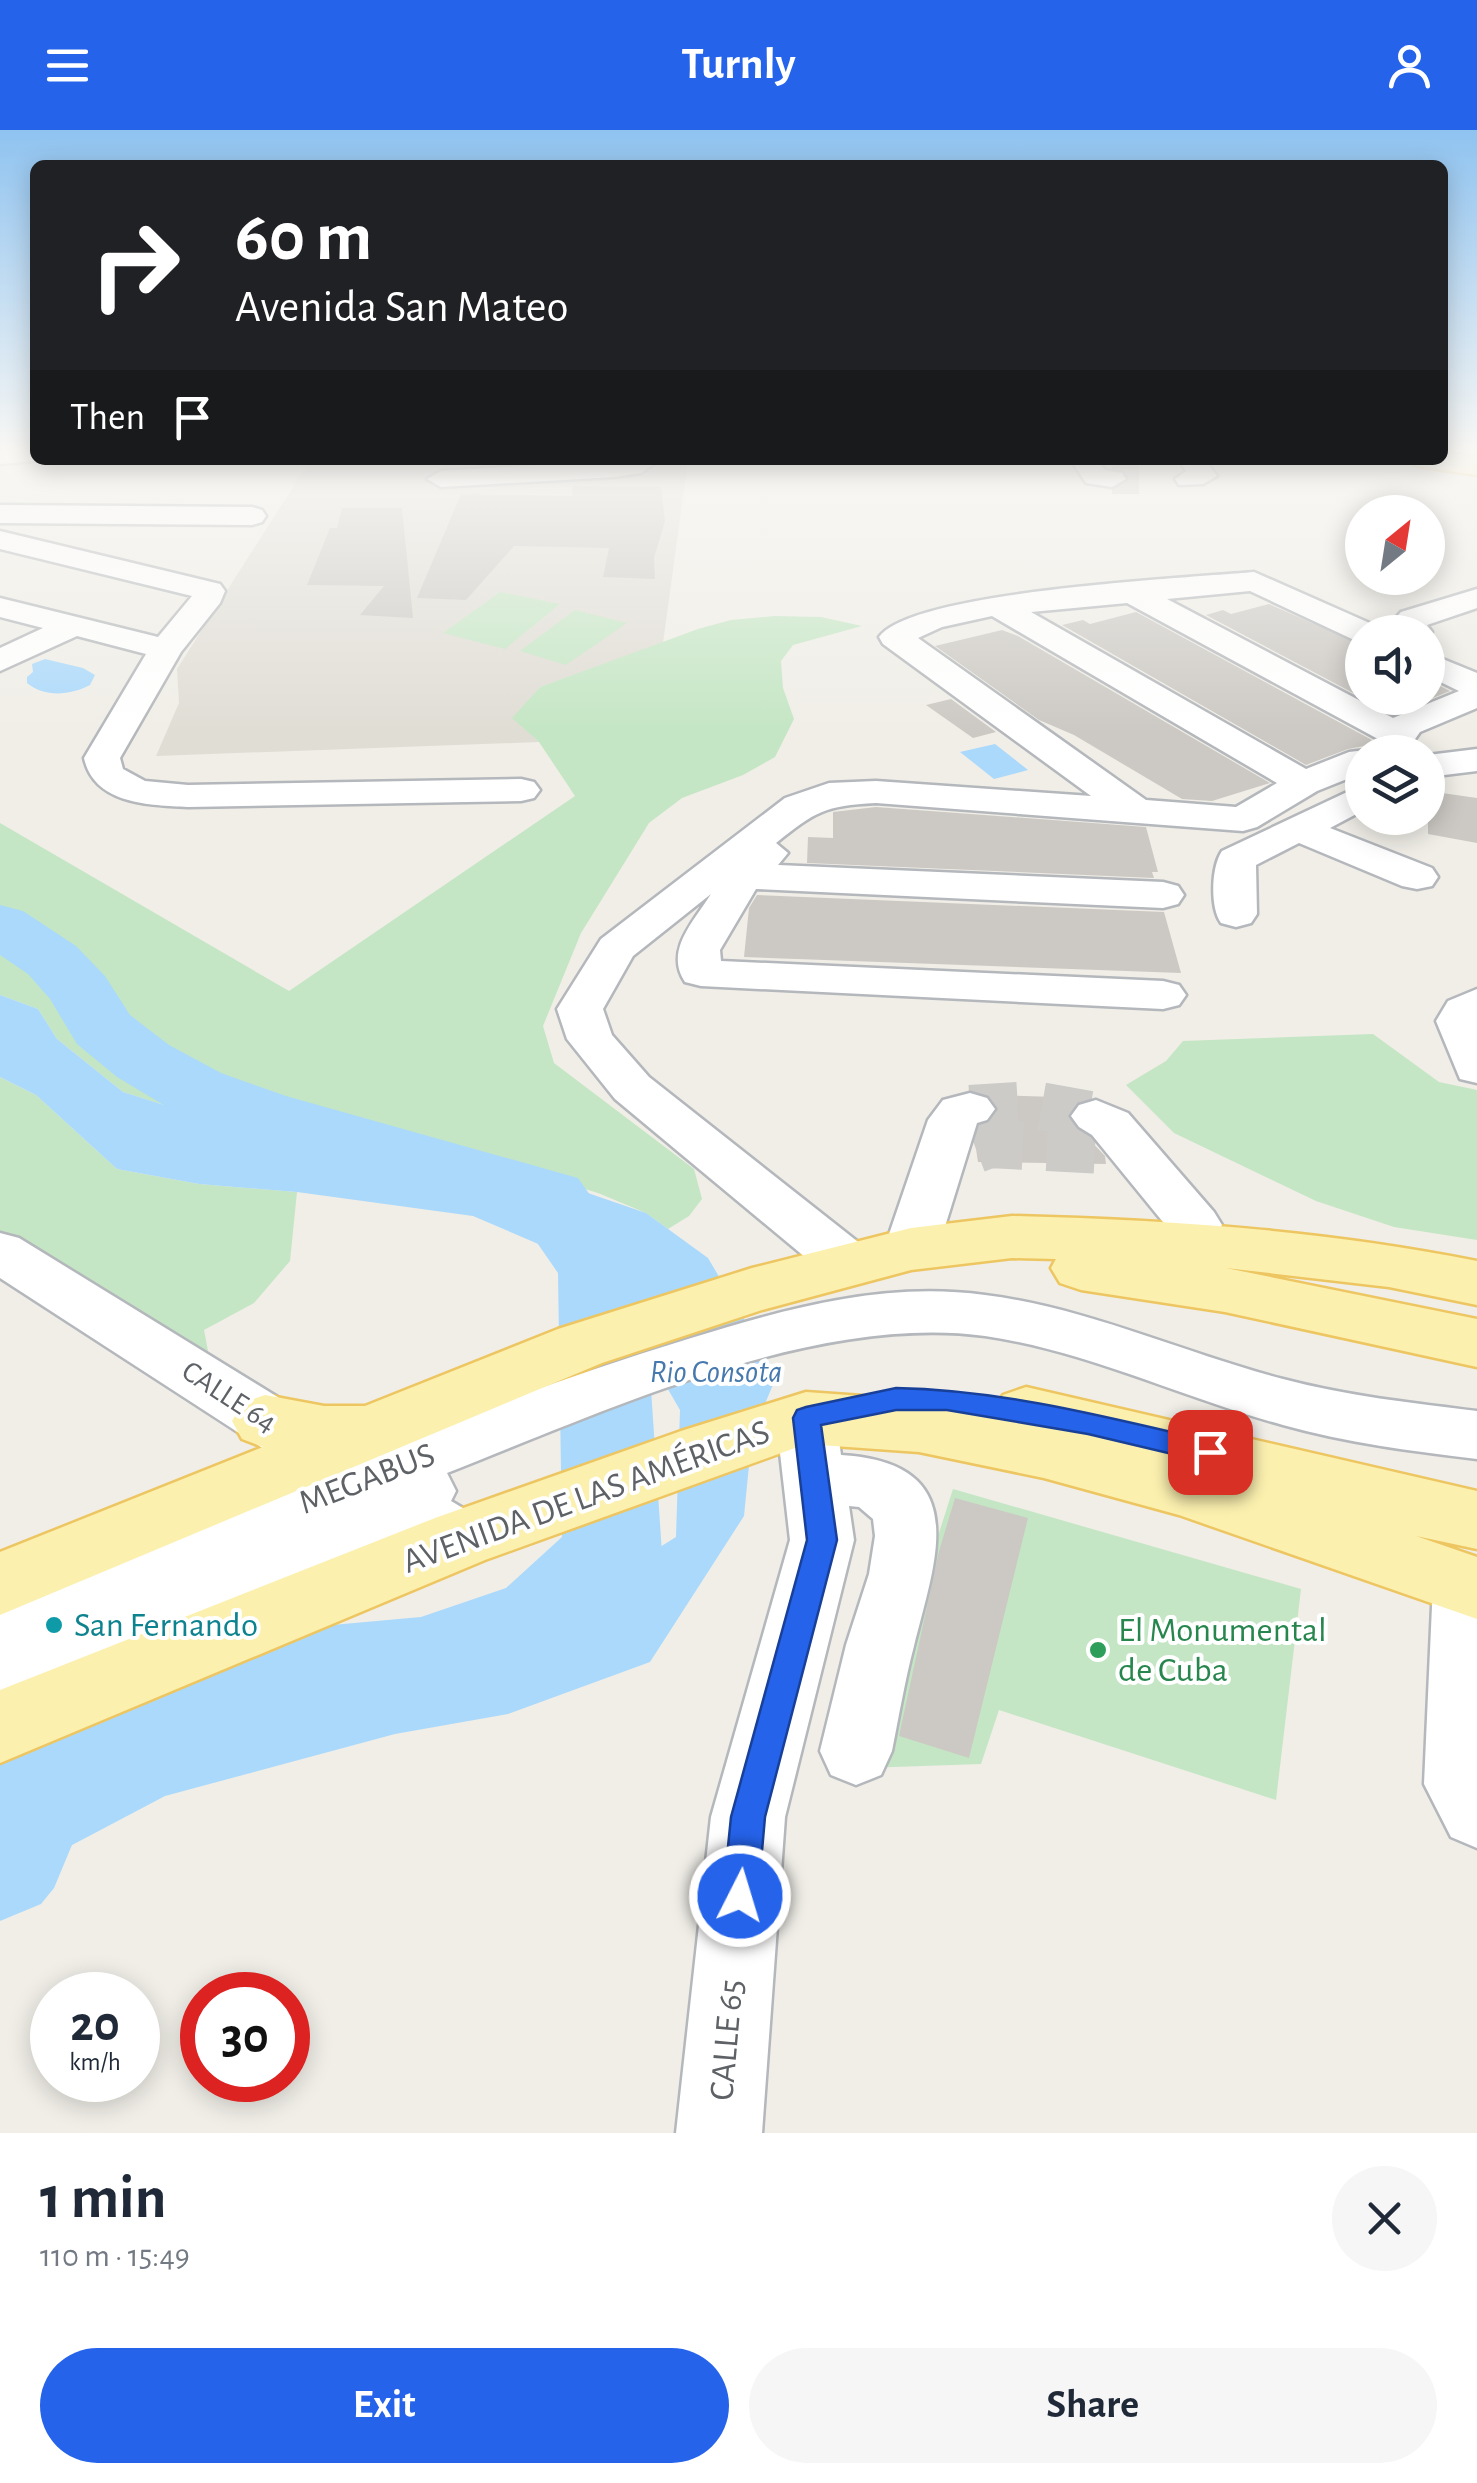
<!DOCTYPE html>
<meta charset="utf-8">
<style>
:root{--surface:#fff;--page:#f6f6f7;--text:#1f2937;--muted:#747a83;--accent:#2563eb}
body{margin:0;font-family:"Alegreya Sans",sans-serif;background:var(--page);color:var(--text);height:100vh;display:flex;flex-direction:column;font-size:38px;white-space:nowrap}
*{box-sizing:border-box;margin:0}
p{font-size:32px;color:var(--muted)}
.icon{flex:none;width:55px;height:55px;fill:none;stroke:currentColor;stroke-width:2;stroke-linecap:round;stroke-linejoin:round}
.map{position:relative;height:2003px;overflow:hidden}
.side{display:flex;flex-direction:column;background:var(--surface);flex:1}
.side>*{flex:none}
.top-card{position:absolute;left:30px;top:30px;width:1418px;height:305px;border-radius:15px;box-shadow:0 5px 25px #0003;background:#202124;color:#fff;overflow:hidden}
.needle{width:65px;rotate:30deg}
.tools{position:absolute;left:1345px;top:365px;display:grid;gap:20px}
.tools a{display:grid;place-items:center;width:100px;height:100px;border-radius:50%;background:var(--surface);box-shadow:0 5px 25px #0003;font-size:50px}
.speed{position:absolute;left:30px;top:1842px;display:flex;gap:20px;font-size:50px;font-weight:700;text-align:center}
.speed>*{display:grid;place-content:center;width:130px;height:130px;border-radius:50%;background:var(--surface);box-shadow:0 5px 25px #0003;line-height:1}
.speed small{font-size:25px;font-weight:400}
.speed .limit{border:15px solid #d22;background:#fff;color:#111}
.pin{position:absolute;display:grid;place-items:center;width:85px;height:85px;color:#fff;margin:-42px;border-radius:20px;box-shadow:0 5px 15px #0006}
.me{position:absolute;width:110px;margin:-55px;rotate:5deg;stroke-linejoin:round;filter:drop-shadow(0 0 8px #0008)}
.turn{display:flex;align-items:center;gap:35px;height:210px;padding:0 40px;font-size:45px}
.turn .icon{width:130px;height:130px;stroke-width:2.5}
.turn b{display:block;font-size:70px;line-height:85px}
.then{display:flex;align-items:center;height:95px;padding:0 40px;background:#0003;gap:20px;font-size:38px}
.round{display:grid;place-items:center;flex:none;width:105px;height:105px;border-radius:52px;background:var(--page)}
.overview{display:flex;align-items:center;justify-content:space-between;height:170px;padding:0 40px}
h1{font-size:60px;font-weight:700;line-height:75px}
.action{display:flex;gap:20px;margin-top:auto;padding:20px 40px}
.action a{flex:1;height:115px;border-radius:60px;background:var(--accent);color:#fff;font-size:40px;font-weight:700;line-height:115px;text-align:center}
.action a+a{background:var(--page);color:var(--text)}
header{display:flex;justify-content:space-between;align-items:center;height:130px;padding:0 40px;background:var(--accent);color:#fff;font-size:45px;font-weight:700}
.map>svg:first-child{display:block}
.education{fill:#e0ddd5}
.green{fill:#c4e6c4}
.water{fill:#aad9fc}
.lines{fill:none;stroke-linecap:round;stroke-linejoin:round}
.river{fill:#aad9fc;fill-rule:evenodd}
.building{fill:#ccc9c4}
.minor-tunnel-far1{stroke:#cccbc7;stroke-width:30;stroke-dasharray:30 15;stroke-linecap:butt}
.minor-tunnel{stroke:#cccbc7;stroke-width:48;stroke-dasharray:48 24;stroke-linecap:butt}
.minor-casing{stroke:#b4b7bb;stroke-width:5}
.major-casing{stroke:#edc662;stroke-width:5}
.minor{fill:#fff;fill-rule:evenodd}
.major{fill:#fcf0af;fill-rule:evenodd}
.route{fill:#2563eb;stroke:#184099;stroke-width:2.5}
.culture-dot{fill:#0f9aa8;stroke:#fff;stroke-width:4}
.leisure-dot{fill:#2e9e5b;stroke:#fff;stroke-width:4}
.labels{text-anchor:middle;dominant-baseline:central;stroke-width:8;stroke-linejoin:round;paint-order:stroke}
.street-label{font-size:30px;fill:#5e6266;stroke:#fff}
.water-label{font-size:32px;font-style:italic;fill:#4679ae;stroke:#fff}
.near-street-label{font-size:35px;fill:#5e6266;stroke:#fff}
.near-culture-label{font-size:35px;fill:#0d838f;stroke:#fff;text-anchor:start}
.near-leisure-label{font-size:35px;fill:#27864d;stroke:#fff;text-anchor:start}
</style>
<header><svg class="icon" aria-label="menu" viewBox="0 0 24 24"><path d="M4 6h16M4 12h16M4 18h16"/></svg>Turnly<svg class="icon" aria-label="person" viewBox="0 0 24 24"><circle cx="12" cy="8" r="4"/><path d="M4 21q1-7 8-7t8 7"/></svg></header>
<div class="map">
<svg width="1477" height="2003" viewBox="0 0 1477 2003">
<rect width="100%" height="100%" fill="#f0eee7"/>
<!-- education -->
<path class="education" d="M298,330h390l-25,183 -123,44 -27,31 26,24 -383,14 23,-53 -2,-34 132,-207z"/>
<!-- green -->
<path class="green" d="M500,462l60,12 -55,45 -62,-16z
M575,480l52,13 -61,42 -46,-14z
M775,486l46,1 41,9 -69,19 -12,16 2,27 11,31 -19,38 -32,18 -61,23 -33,25 -68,110 -38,93 11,37 140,106 8,30 -13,17 -21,13 -22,-16 -48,-20 -97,-30 -99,-8 -143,-20 -136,-43 -66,-53 -19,-30 -38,-14v-172l289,168 286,-195 -36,-54 -27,-24 28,-31 158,-58 33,-9z
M1373,904l66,48 38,8v150l-83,-13 -78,-26 -142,-68 -48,-48 40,-24 17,-20z
M0,947l36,18 81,74 82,15 98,8 -7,69 -36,42 -50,27 11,58 -215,-136z
M953,1359l348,100 -25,211 -277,-90 -18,54 -117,4z"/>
<!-- water -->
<path class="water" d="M45,529l38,9 12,7 -5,10c-19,10 -45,13 -63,-2v-6l6,-5 -1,-8z
M995,614l33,26 -34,9 -34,-27z
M0,865l38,14 19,30 66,53 136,43 143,20 99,8 145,50 62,45 69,117 -25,60 -8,81 -94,146 -142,52 -113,20 -230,62 -165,87v-69l40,-30 50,-27 209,-80 121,-11 120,-44 136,-85 4,-127 -81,-140 -126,-54 -176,-24 -98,-8 -82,-15 -81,-74 -36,-18z"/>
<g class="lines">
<!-- river -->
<path class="river" d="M0,775l23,6 53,35 29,30 25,39 39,30 52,28 65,23 292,82 65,92 19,283 -15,30 -69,71 -157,59 -122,13 -76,21 -94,47 -47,27 -28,67 -13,16 -41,17v-175l202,-93 97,-25 122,-11 85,-29 56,-51 -4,-264 -38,-55 -288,-86 -65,-25 -50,-30 -40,-33 -27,-45 -22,-25 -28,-19z"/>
</g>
<!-- building -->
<path class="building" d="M573,356l88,1 4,34 -11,37 1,21 -52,-2 6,-29 -95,-2 -48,54 -49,-2 44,-104 111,2z
M342,378h60l11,110 -53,-3 24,-29 -77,-1 23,-57h7z
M1269,474l93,41v53h66v-18l22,11 -57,23 -187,-99 17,-5 8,4z
M1136,482l236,128 -8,6 -16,3 -42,16 -244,-140 21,-5 7,4z
M1002,500l16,6 252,147 -58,18 -30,-2 -108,-64 -35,-15 -104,-74z
M951,569l45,33 -23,6 -47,-33z
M1428,661l49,7v45l-49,-9z
M876,677l270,20 12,45h-6l2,6 -347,-15 1,-26 25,1v-26z
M757,765l407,17 17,61 -437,-16 5,-49z
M989,965l100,3 -13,5 -9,13 38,40 1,8 -128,-2 -3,-20 5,-16 10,-4 9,-13z
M955,1368l73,20 -59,240 -70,-22 40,-185z"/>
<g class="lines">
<!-- minor-tunnel-far1 -->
<path class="minor-tunnel-far1" d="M1112,349h27"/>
<!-- minor-tunnel -->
<path class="minor-tunnel" d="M970,979l64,-4 62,11
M976,1019l13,-5 117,6"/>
<!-- minor casing -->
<g class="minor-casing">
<path id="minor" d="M0,322h35v8h10l-45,4z
M623,330h36l-18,13 -27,4 -173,10 -14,-8 14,-8z
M1071,330h26l8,10 17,3 4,6 -14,8 -26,-4z
M1179,330h26l12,16 -14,8 -24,1 -4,-6 11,-8z
M0,375l252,2 10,3 4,6 -4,6 -10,3 -252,-2z
M0,401l220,53 5,7 -5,12 -39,49 -61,106 3,11 22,12 43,4 333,-6 13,3 6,8 -6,8 -13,3 -333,6c-40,-2 -94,-3 -104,-49l62,-104 -69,-18 -77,35v-23l43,-20 -43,-11v-19l158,39 34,-41 -192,-47z
M1254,442l120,53 5,7h-17v10l-10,-3 -102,-48 -83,8 226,119 66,-27 -31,-15v-23l49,20v35l-57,24 -14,20h-44v21l-45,18 -60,36 -14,4 -367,-28c-52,3 -60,8 -100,40l12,10 -10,12 385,17 15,4 6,9 -6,9 -15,4 -407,-19 -36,61 1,11 442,20 16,4 7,10 -7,10 -16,4 -462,-23 -16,-4c-21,-31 9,-61 26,-88l-78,62 -30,53 9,26 37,42 218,172 8,14 -8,14 -19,6 -19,-6 -214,-178 -48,-60 -10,-30 44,-70 184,-141 44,-15 47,-2 215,15 -208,-152 -4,-7c32,-46 310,-59 375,-65zM1127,473l251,136 -12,11 -17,2 -43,17 -275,-157zM992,486l285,167 -41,24 -90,-7 -228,-162 24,-11z
M1477,459v19l-50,17 5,7 -4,7v-7h-33l-6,-7 12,-13z
M1477,619v22l-49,6v-22z
M1362,655v26l-32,17 102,40 6,9 -6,9 -15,3 -15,-3 -103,-43 -43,22 1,49 -6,9 -15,4 -15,-4c-11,-15 -10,-56 1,-72z
M1477,859v94l-17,-4 -24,-58 12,-20z
M970,963l17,5 8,11 -8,11 -10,3 -39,126 -8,14 -19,5 -19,-5 -8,-14 44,-129 15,-20z
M1096,970l32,13 86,99 8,13 -8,13 -19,6 -19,-6 -84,-103 -13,-8 -8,-11 8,-11z
M0,1103l19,5 348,214c107,-40 212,-80 321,-113 98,-30 194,-58 297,-44 103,13 198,58 298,84 64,17 129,24 194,32v48c-66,-8 -130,-16 -194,-34 -100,-27 -195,-74 -298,-89 -170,-23 -380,75 -538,137l9,18 -5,10 32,19 9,19 -9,19c-35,12 -47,-1 -76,-19l-407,164v-114l304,-114 -304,-197z
M806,1264l21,7 9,17 5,37c134,8 94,105 73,191 -9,34 -15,70 -22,105l-11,24 -25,10 -25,-10 -11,-24 26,-106 23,-71 6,-38 -2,-17 -14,-12 -10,-1 5,34 -69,277 -23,316h-86l35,-316 79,-277 -14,-122 9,-17z
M1466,1426l11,3v289l-26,-11 -27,-53 9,-200 10,-20z"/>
</g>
<!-- major casing -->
<g class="major-casing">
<path id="major" d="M1442,323l35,4v18l-61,-9 -5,-6h31z
M1012,1086c157,4 311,14 465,45v44l-88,-18 -163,-19 251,51v48l-252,-55 -144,-22 -21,-7 -9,-15 5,-9 -44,-1 -101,12 -149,40 -160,53 -602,252v-63l263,-105 -21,-8 -10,-18 10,-18 23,-8 59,11h41l193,-77 194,-61 159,-40z
M1026,1257l451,104v58l-61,-13 61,21v62l-298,-104 -135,-37 -125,-26 -113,-8 -321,116 -485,203v-73l435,-172 246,-87 125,-39 113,8 75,14 9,-19z"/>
</g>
<!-- minor -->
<use href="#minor" class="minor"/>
<!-- major -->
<use href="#major" class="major"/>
</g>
<!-- sky -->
<linearGradient id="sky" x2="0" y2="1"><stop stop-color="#8fc3f0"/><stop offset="0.53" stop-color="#f8f7f4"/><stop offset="1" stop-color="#f8f7f4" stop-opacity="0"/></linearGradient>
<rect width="1477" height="603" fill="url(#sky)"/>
<!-- route -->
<path class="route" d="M896,1258c107,2 211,29 314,53l10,3 4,8 -4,8 -10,3 -122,-29 -141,-24h-51l-75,15 16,115 -72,277 -7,79 -5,12 -13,5 -12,-5 -5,-12 8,-79 76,-277 -14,-122 4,-8 9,-3z"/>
<!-- markers -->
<circle class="culture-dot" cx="54" cy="1495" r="10"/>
<circle class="leisure-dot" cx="1098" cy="1520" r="10"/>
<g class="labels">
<!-- street labels -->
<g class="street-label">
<text transform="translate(229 1267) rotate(33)">CALLE 64</text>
</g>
<!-- water labels -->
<g class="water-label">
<text x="716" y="1242">Rio Consota</text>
</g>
<!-- near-street labels -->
<g class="near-street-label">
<text transform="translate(367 1349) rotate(-21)">MEGABUS</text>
<text transform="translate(586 1367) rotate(-20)">AVENIDA DE LAS AMÉRICAS</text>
<text transform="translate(727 1910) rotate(-85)">CALLE 65</text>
</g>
<!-- near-culture labels -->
<g class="near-culture-label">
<text x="74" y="1495">San Fernando</text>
</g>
<!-- near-leisure labels -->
<g class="near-leisure-label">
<text x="1118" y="1500">El Monumental<tspan x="1118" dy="40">de Cuba</tspan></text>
</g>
</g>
</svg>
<div class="tools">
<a><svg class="needle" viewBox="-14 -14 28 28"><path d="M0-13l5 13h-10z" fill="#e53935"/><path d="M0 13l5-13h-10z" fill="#747a83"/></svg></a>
<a><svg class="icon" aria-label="sound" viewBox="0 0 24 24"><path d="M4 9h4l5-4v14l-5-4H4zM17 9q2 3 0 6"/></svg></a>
<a><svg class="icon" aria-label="layers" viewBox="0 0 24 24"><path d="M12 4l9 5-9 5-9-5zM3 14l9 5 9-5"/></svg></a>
</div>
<div class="speed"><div>20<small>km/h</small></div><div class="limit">30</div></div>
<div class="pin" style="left:1210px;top:1322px;background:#d93025"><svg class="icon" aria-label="arrive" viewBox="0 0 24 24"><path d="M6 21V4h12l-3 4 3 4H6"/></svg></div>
<svg class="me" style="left:740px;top:1766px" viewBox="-20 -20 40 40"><circle r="17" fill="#2563eb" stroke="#fff" stroke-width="3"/><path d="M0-11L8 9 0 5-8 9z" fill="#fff"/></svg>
<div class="top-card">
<div class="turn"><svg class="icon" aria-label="right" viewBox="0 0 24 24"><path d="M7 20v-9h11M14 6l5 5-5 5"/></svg><div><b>60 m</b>Avenida San Mateo</div></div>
<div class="then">Then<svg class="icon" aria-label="arrive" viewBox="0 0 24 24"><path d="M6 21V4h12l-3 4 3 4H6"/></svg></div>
</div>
</div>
<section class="side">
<div class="overview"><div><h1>1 min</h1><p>110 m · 15:49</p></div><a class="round"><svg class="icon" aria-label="close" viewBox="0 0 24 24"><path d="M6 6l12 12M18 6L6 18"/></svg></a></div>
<div class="action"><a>Exit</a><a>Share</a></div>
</section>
